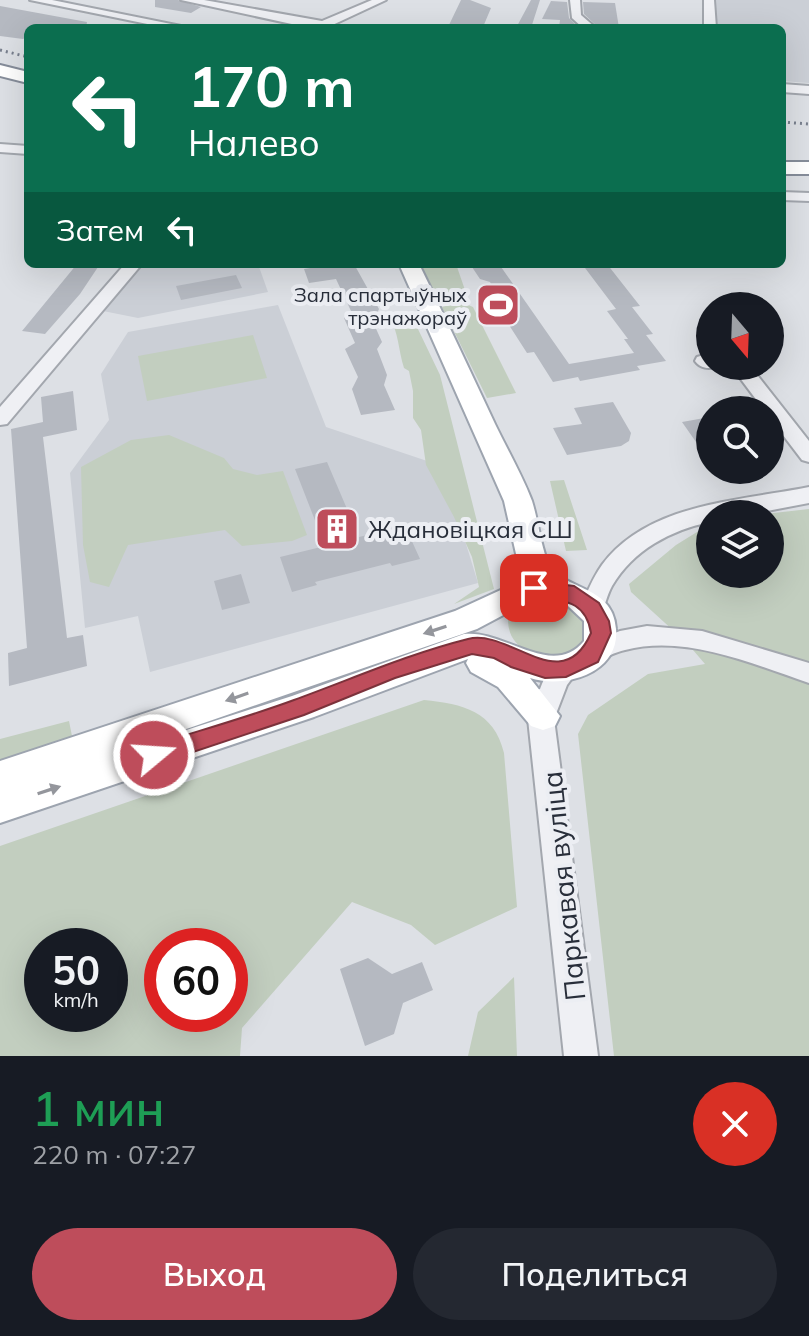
<!DOCTYPE html>
<html lang="ru">
<meta charset="utf-8">
<style>
:root{--surface:#171b24;--page:#242831;--text:#f1f3f6;--muted:#9ea1a6;--accent:#be4d5b}
body{margin:0;font-family:Mulish,sans-serif;background:var(--page);color:var(--text);height:100vh;display:flex;flex-direction:column;font-size:30px;white-space:nowrap}
*{box-sizing:border-box;margin:0}
p{font-size:26px;color:var(--muted)}
.icon{flex:none;width:44px;height:44px;fill:none;stroke:currentColor;stroke-width:2;stroke-linecap:round;stroke-linejoin:round}
.map{position:relative;height:1056px;overflow:hidden}
.side{display:flex;flex-direction:column;background:var(--surface);flex:1}
.side>*{flex:none}
.banner{position:absolute;left:24px;top:24px;width:762px;height:244px;border-radius:12px;box-shadow:0 8px 32px #0002;background:#0b6e4f;color:#fff;overflow:hidden}
.needle{width:52px;rotate:161deg}
.buttons{position:absolute;left:696px;top:292px;display:grid;gap:16px}
.buttons a{display:grid;place-items:center;width:88px;height:88px;border-radius:50%;background:var(--surface);box-shadow:0 8px 32px #0002;font-size:40px}
.speed{position:absolute;left:24px;top:928px;display:flex;gap:16px;font-size:40px;font-weight:700;text-align:center}
.speed>*{display:grid;place-content:center;width:104px;height:104px;border-radius:50%;background:var(--surface);box-shadow:0 8px 32px #0002;line-height:1}
.speed small{font-size:20px;font-weight:400}
.speed .limit{border:12px solid #d22;background:#fff;color:#111}
.pin{position:absolute;display:grid;place-items:center;width:68px;height:68px;color:#fff;margin:-34px;border-radius:16px;box-shadow:0 4px 12px #0006}
.me{position:absolute;width:88px;margin:-44px;rotate:72deg;stroke-linejoin:round;filter:drop-shadow(0 0 6px #0008)}
.turn{display:flex;align-items:center;gap:28px;height:168px;padding:0 32px;font-size:36px}
.turn .icon{width:104px;height:104px;stroke-width:2.5}
.turn b{display:block;font-size:56px;line-height:68px}
.then{display:flex;align-items:center;height:76px;padding:0 32px;background:#0003;gap:16px;font-size:30px}
.round{display:grid;place-items:center;flex:none;width:84px;height:84px;border-radius:42px;background:var(--page)}
.headline{display:flex;align-items:center;justify-content:space-between;height:136px;padding:0 32px}
h1{font-size:48px;font-weight:600;line-height:60px;color:#1e9e55}
.button{display:flex;gap:16px;margin-top:auto;padding:16px 32px}
.button a{flex:1;height:92px;border-radius:48px;background:var(--accent);color:#fff;font-size:32px;font-weight:600;line-height:92px;text-align:center}
.button a+a{background:var(--page);color:var(--text)}
.map>svg:first-child{display:block}
.built{fill:#cbcfd6}
.green{fill:#c2cebf;fill-rule:evenodd}
.building{fill:#b5b9c1}
.lines{fill:none;stroke-linecap:round;stroke-linejoin:round}
.minor-casing{stroke:#a3a7ae;stroke-width:4}
.major-casing{stroke:#9da4af;stroke-width:4}
.highway-casing{stroke:#868d9a;stroke-width:4}
.minor{fill:#eff0f4;fill-rule:evenodd}
.major{fill:#fff;fill-rule:evenodd}
.highway{fill:#fff;fill-rule:evenodd}
.rail{stroke:#787f8d;stroke-width:3;stroke-dasharray:2 4;stroke-linecap:butt}
.oneway{fill:#94969c}
.route{fill:#be4d5b;stroke:#7c323b;stroke-width:2}
.labels{text-anchor:middle;dominant-baseline:central;stroke-width:8;stroke-linejoin:round;paint-order:stroke}
.far-poi-label{font-size:20px;fill:#282e3a;stroke:#eceef3;text-anchor:end}
.poi-label{font-size:24px;fill:#282e3a;stroke:#eceef3;text-anchor:start}
.near-street-label{font-size:28px;fill:#282e3a;stroke:#eceef3}
</style>
<div class="map">
<svg width="809" height="1056" viewBox="0 0 809 1056">
<rect width="100%" height="100%" fill="#dde0e5"/>
<!-- built -->
<path class="built" d="M715,0h94v83l-27,-2v-53h-67z
M144,264h114l10,28 -130,26 -35,-7z
M278,305l48,122 116,39 36,117 -328,89 -12,-56 -53,12 -15,-155 39,-53 -8,-46 27,-42z"/>
<!-- green -->
<path class="green" d="M421,264h35l9,26 -30,4z
M461,302l12,5 43,86 -29,5 -45,-91z
M398,315l6,7 13,5 23,48 54,214 -40,15 25,-17 -7,-30 -18,-40 -28,-52 -5,-35 -8,-12v-27l-4,-20 -5,-3c-6,-19 -5,-35 -15,-52z
M253,335l14,43 -120,23 -9,-45z
M169,435l55,23 9,11 24,6 26,-4 24,64 -15,6 -50,5 -17,-16 -97,15 -19,42 -19,-5 -7,-37 -2,-78 50,-27z
M564,480l23,70 -21,1 -16,-70z
M809,509v547h-195l-36,-322 10,-19 60,-41 57,-10 -18,-21 -56,-51 -2,-8 47,-39 34,-21v50h60v-60h-5z
M538,595l43,13 8,36 -38,18c-22,-10 -43,-15 -43,-43l10,-16z
M424,700c39,4 70,11 80,53l13,154 -82,38 -24,-20 -59,-23 -110,126 -2,28h-240v-210zM42,946h68v68h-68zM162,946h68v68h-68z
M69,721l5,25 -74,22v-29z
M514,977l3,79h-49l10,-44z"/>
<!-- building -->
<path class="building" d="M155,0h23l23,7 -10,6 -36,-6z
M461,0h9l21,8 -8,19 -34,-2z
M531,0h9l-9,28h-15z
M551,1l16,1 2,16 10,10h-20l1,-8 -18,-1z
M583,2l32,1 4,25h-20l-15,-14z
M0,6l87,16 -1,6h-58v8l-5,3 -23,-3z
M77,264h23l-20,30 -35,40 -23,-3z
M336,264h18l25,45 -6,13 9,20 -5,7 10,26 -3,10 11,25 -34,5 -9,-26 6,-12 -13,-28 10,-6 -11,-25 7,-7 -15,-32 -27,4 -5,-14z
M470,264h29l70,100 65,-11 -10,-14h4l-21,-28 9,-2 -34,-45h25l33,42 -8,1 21,27 -7,1 20,26 -29,5 3,4 -60,11 -2,-4 -25,5 -19,-30 -7,1 -20,-31 -10,-17 6,-1 -13,-22 -10,-3z
M236,275l6,13 -61,12 -5,-14z
M73,391l4,39 -34,7 24,201 16,-3 4,31 -78,20 -1,-33 19,-5 -16,-219 32,-7 -2,-25z
M613,402l18,31 -2,8 -8,5 -54,9 -14,-27 29,-4 -8,-16z
M710,417v45l-28,-40z
M327,462l32,75 46,-11 15,33 -28,7 -2,-3 -75,19 2,3 -25,7 -12,-35 45,-11 -30,-77z
M241,574l9,29 -28,7 -8,-29z
M368,958l24,16 30,-12 11,28 -30,13 -9,31 -29,12 -25,-77z"/>
<g class="lines">
<!-- minor casing -->
<g class="minor-casing">
<path id="minor" d="M30,0h22l139,28h-24z
M181,0h23l118,21 50,-21h14l-60,28h-16z
M570,0h10l1,15 15,13h-13l-11,-10z
M704,0h10l2,28h-12z
M782,84l27,2v8l-27,-2z
M0,144l28,2v8l-28,-2z
M782,192l27,1v8l-27,-1z
M125,264h17l-135,160 -7,1v-18z
M704,355l6,2v9h40l59,75v21l-7,-2 -32,-42v-8h-6l-27,-36 -18,-4 -2,-4c-8,4 -17,2 -22,-5l2,-4z
M809,487v16l-58,11h-41v8c-39,8 -77,28 -98,64 -5,9 -7,20 -12,30l-8,2 -8,-2 -4,-7c7,-16 12,-30 22,-44 46,-62 137,-64 207,-78z
M647,626l55,5 107,32v20c-57,-19 -123,-49 -184,-33 -10,2 -20,8 -30,11l-9,-3 -3,-7 3,-7 34,-13z
M566,659l9,3 4,7 -12,16 -13,34 44,337h-34l-38,-356 4,-8 10,-3c5,-14 11,-25 26,-30z"/>
</g>
<!-- major casing -->
<g class="major-casing">
<path id="major" d="M399,264h20c26,53 51,107 76,160 12,25 27,51 37,77 6,19 8,41 15,59 12,32 66,22 69,69 4,45 -53,60 -86,49l30,38 -5,10 -12,4 -12,-4 -33,-39 -27,-15 -5,-9 2,-4 -154,58 -314,106v-62l455,-150 72,-33 -8,-11 -15,-66zM547,599l20,6 17,16v20c-32,39 -80,-12 -120,-7l-172,62 -155,50 340,-117 53,-28z"/>
</g>
<!-- highway casing -->
<g class="highway-casing">
<path id="highway" d="M0,65l28,7v11l-28,-7z
M782,162h27v12h-27z"/>
</g>
<!-- minor -->
<use href="#minor" class="minor"/>
<!-- major -->
<use href="#major" class="major"/>
<!-- highway -->
<use href="#highway" class="highway"/>
<!-- rail -->
<path class="rail" d="M0,50l28,7
M782,122l27,2"/>
</g>
<!-- one-way arrows -->
<defs><path id="oneway-solid" d="M-6-.8H1V-3.2L6.5 0L1 3.2V.8H-6Z" transform="scale(2)"/></defs>
<g class="oneway">
<use href="#oneway-solid" transform="translate(435 630) rotate(162)"/>
<use href="#oneway-solid" transform="translate(237 697) rotate(161)"/>
<use href="#oneway-solid" transform="translate(49 790) rotate(-18)"/>
</g>
<!-- route -->
<path class="route" d="M534,581l40,5 25,17 10,18 2,12 -13,29 -32,15 -21,1 -34,-11 -17,-9 -22,-4 -77,24 -91,37 -150,50 -8,-3 -3,-7 3,-7 8,-3c47,-15 94,-28 140,-45 58,-21 114,-46 174,-61 42,-11 94,60 123,-6 -6,-38 -36,-31 -64,-40l-3,-5 3,-5z"/>
<!-- icons -->
<defs>
<g id="stadium-square" transform="scale(2.3)"><rect x="-9" y="-9" width="18" height="18" rx="4" fill="#be4d5b" stroke="#eceef3"/><path d="M0-5a6.5 5 0 1 0 0 10a6.5 5 0 1 0 0-10ZM-3.5-1.8h7v3.6h-7Z" fill="#fff"/></g>
<g id="building-square" transform="scale(2.3)"><rect x="-9" y="-9" width="18" height="18" rx="4" fill="#be4d5b" stroke="#eceef3"/><path d="M-4-6H4V6H1V3H-1V6H-4ZM-2.5-4.3h1.7v1.8h-1.7ZM.8-4.3h1.7v1.8H.8ZM-2.5-1h1.7V.8h-1.7ZM.8-1h1.7V.8H.8Z" fill="#fff"/></g>
</defs>
<g fill-rule="evenodd">
<use href="#stadium-square" x="498" y="305"/>
<use href="#building-square" x="337" y="529"/>
</g>
<g class="labels">
<!-- far-poi labels -->
<g class="far-poi-label">
<text x="467" y="294">Зала спартыўных<tspan x="467" dy="23">трэнажораў</tspan></text>
</g>
<!-- poi labels -->
<g class="poi-label">
<text x="368" y="529">Ждановіцкая СШ</text>
</g>
<!-- near-street labels -->
<g class="near-street-label">
<text transform="translate(563 886) rotate(-96)">Паркавая вуліца</text>
</g>
</g>
</svg>
<div class="buttons">
<a><svg class="needle" viewBox="-14 -14 28 28"><path d="M0-13l5 13h-10z" fill="#e53935"/><path d="M0 13l5-13h-10z" fill="#9ea1a6"/></svg></a>
<a><svg class="icon" aria-label="search" viewBox="0 0 24 24"><circle cx="10" cy="10" r="6"/><path d="M15 15l6 6"/></svg></a>
<a><svg class="icon" aria-label="layers" viewBox="0 0 24 24"><path d="M12 4l9 5-9 5-9-5zM3 14l9 5 9-5"/></svg></a>
</div>
<div class="speed"><div>50<small>km/h</small></div><div class="limit">60</div></div>
<div class="pin" style="left:534px;top:588px;background:#d93025"><svg class="icon" aria-label="arrive" viewBox="0 0 24 24"><path d="M6 21V4h12l-3 4 3 4H6"/></svg></div>
<svg class="me" style="left:154px;top:755px" viewBox="-20 -20 40 40"><circle r="17" fill="#be4d5b" stroke="#fff" stroke-width="3"/><path d="M0-11L8 9 0 5-8 9z" fill="#fff"/></svg>
<div class="banner">
<div class="turn"><svg class="icon" aria-label="left" viewBox="0 0 24 24"><path d="M17 20v-9H6M10 6l-5 5 5 5"/></svg><div><b>170 m</b>Налево</div></div>
<div class="then">Затем<svg class="icon" aria-label="left" viewBox="0 0 24 24"><path d="M17 20v-9H6M10 6l-5 5 5 5"/></svg></div>
</div>
</div>
<section class="side">
<div class="headline"><div><h1>1 мин</h1><p>220 m · 07:27</p></div><a class="round" style="background:#d93025;color:#fff"><svg class="icon" aria-label="close" viewBox="0 0 24 24"><path d="M6 6l12 12M18 6L6 18"/></svg></a></div>
<div class="button"><a>Выход</a><a>Поделиться</a></div>
</section>
